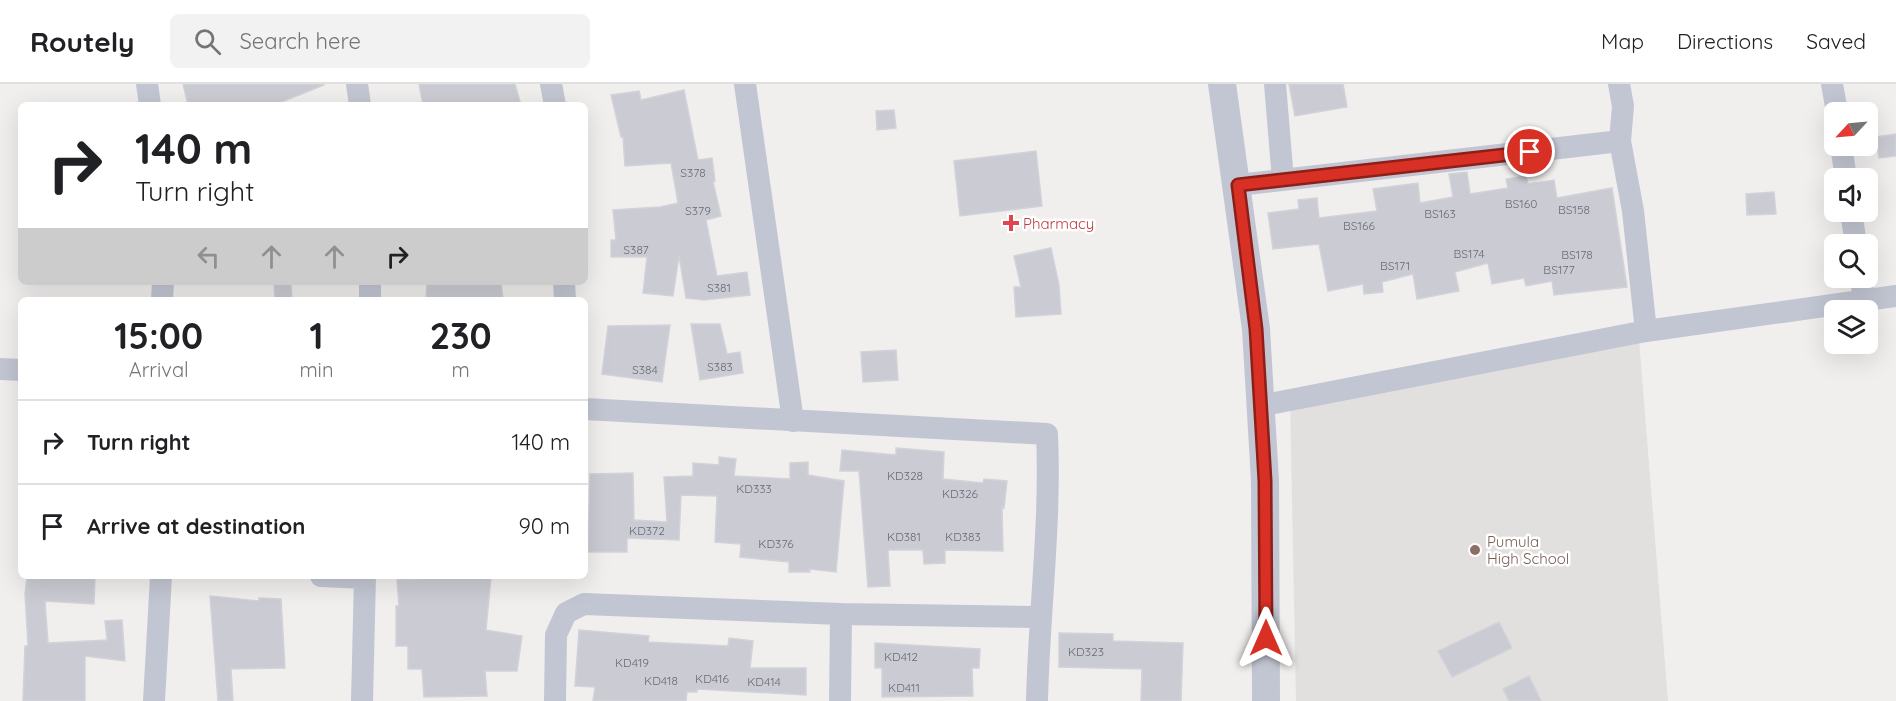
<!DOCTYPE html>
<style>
:root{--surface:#fff;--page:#f2f2f2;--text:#202124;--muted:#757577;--line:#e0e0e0}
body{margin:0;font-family:Quicksand,sans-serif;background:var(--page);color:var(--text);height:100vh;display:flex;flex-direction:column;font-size:22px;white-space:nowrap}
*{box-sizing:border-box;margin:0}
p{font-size:20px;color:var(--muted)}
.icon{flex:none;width:33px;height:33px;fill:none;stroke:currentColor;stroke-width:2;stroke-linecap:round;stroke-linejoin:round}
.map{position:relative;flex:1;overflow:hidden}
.side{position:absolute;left:18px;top:213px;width:570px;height:282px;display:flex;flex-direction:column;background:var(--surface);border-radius:9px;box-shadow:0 6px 24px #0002}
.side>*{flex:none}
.banner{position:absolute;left:18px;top:18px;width:570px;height:183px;border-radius:9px;box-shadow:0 6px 24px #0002;background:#fff;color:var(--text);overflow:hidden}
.needle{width:39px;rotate:244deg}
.fabs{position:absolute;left:1824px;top:18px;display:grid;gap:12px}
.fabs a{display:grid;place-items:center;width:54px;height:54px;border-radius:9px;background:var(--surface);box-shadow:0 6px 24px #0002;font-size:30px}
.pin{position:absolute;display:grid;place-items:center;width:51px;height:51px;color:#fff;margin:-26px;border:3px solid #fff;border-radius:50%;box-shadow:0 2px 6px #0007}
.me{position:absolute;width:66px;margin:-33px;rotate:0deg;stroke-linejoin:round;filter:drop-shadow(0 0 4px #0008)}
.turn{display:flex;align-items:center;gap:21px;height:126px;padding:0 18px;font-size:27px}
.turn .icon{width:78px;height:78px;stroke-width:2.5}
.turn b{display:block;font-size:42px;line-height:51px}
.lanes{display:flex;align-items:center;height:57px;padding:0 18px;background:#0003;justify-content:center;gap:30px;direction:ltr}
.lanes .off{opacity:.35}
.eta{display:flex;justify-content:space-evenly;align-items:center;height:102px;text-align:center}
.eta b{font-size:36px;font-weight:800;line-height:42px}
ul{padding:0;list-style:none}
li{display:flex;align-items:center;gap:18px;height:84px;padding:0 18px;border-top:2px solid var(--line)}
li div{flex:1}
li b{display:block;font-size:22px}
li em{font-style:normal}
header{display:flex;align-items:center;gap:36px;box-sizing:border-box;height:84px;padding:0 30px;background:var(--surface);border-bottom:2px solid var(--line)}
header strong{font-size:28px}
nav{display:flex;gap:33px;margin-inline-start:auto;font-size:21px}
.search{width:420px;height:54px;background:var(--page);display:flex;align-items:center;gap:15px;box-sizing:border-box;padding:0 21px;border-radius:9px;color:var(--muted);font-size:22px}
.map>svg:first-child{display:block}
.education{fill:#e1e0df}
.building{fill:#cbccd3;stroke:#d2d2d9;stroke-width:1.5}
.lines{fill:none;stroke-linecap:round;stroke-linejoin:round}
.minor{stroke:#c2c6d2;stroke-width:22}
.tertiary{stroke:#c2c6d2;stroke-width:28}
.route-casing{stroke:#8d1f18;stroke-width:15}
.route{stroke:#d93025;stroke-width:10}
.health-dot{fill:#e0444e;stroke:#fff;stroke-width:2}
.education-dot{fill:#8d6e63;stroke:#fff;stroke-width:2}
.labels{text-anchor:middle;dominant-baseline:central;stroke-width:5;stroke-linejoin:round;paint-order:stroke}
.number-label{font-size:12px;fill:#686c78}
.health-label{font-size:15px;fill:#be3a42;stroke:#fff;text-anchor:start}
.education-label{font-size:15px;fill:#785e54;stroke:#fff;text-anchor:start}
</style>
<header>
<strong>Routely</strong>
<div class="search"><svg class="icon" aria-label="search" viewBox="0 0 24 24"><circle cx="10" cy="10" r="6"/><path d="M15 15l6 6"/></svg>Search here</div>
<nav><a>Map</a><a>Directions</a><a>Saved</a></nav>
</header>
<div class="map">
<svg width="1896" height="617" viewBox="0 0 1896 617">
<rect width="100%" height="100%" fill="#f1efee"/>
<!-- education -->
<path class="education" d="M1639,255l29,362h-372l-6,-302z"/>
<!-- building -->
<path class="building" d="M183,0h141v1l-50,20h-86z
M419,0h96l6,21h-98z
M1289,0h54l4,23 -52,9z
M684,6l14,70 14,-2 3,23 -2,1 8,34 -15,4 11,56 30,-4 3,23 -46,5 -18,-2 -7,-42 -6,40 -30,-3 4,-36h-36v-17h5l-3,-30 47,-3 18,-4 -7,-40 -46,3 -2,-29h-2l-10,-42 28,-4 2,9z
M894,26l2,18 -19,2 -1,-19z
M1896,50v22l-17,2 -3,-21z
M1036,67l6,55 -82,10 -6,-55z
M1467,88l3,22 38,-6 -2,-9 20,-3 2,8 26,-4 3,18 55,-10 15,99 -73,8 -2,-14 -26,5 -2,-8 -32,6 -4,-21 -33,9 4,19 -42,8 -4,-25 -31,8 1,10 -19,2 -1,-10 -35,7 -9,-47 -46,5 -5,-36 31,-4 -1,-9 19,-2 2,20 58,-7 -4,-22 45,-6 2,20 33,-6 -4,-23z
M1774,108l2,22 -29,1 -1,-21z
M1051,164l8,37 2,29 -45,3 -2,-30h7l-7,-31z
M274,198h17l1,18h-17z
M427,198h74l2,18h-77z
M691,240h29l7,30 13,-2 3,21 -43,7z
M670,241l-8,57 -60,-8 6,-48z
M896,266l2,30 -35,2 -2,-30z
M896,364l48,4 -1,27 40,4 1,-4 23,2 -3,27 -2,-1 1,44 -58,-1v13l-21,1 -1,-14h-35l2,36 -22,1 -9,-116h-19l2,-21 54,5z
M719,373l17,2 -2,17 56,3v-16l18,-1v13l36,6 -8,91 -27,-3 1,3h-21v-10l-49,-5 1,-13 -26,-2 2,-46 -36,-1 -2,45 -52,-2v14h-39l2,-78 43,-1 1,47 33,2 -3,-45 29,-1v-13l26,2z
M27,492h68l-1,28 -49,-3 3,42 59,-3 -2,-19 17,-1 3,41 -40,-5v45h-62l2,-55h3l-3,-52z
M463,492l28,1 -5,53 36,6 -5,35h-32l2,25 -63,1 -2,-28h-14v-23h-12v-40h3l-2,-26z
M210,512l49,5v-3l22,1 4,69 -54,1 2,32h-15z
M1499,538l13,26 -60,29 -14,-26z
M579,546l70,6 -1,6 80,4 1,-8 24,3 -3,27h56v27l-109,-6v3h-10l-1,9h-93l2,-14 -20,-1z
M1059,549l54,1v7l70,2 -2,58h-40l1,-32 -83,-2z
M875,559l105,6 -1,19h-7l1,28 -91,1v-29h-7z
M1529,592l12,25h-32l-6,-12z"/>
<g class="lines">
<!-- minor -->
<path class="minor" d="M147,0l3,21
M357,0l3,21
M551,0l4,21
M745,0l48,337
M1275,0l8,96
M1619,0l4,22 -3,35 13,70 13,120
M1832,0l5,28
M1841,62l5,32
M1238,101l382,-44
M1851,128l5,32
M1861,194l3,22
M564,198l1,18
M162,216l1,-18
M370,216v-18
M0,285l21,1
M1259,322l387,-75 250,-35
M585,325l462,25c4,89 -8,178 -10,267
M321,492l44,2
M154,617l7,-125
M362,617l3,-125
M555,617l1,-66 10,-22 18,-9 257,10 198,3
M840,617l1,-87"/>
<!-- tertiary -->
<path class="tertiary" d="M1222,0l34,245 9,152 1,220"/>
</g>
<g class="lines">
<!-- route casing -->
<g class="route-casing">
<path id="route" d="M1266,554l-1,-157 -9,-152 -18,-144 292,-33"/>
</g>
<!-- route -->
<use href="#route" class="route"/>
</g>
<!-- markers -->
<path class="health-dot" d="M1008 130h6v6h6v6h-6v6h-6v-6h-6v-6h6z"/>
<circle class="education-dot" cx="1475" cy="466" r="6"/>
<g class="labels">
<!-- number labels -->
<g class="number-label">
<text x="693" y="88">S378</text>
<text x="1521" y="119">BS160</text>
<text x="1574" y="125">BS158</text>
<text x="698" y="126">S379</text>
<text x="1440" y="129">BS163</text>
<text x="1359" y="141">BS166</text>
<text x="636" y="165">S387</text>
<text x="1469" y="169">BS174</text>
<text x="1577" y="170">BS178</text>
<text x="1395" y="181">BS171</text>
<text x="1559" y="185">BS177</text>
<text x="719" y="203">S381</text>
<text x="720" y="282">S383</text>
<text x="645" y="285">S384</text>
<text x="905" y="391">KD328</text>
<text x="754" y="404">KD333</text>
<text x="960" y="409">KD326</text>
<text x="647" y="446">KD372</text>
<text x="904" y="452">KD381</text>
<text x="963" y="452">KD383</text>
<text x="776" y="459">KD376</text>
<text x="1086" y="567">KD323</text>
<text x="901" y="572">KD412</text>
<text x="632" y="578">KD419</text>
<text x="712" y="594">KD416</text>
<text x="661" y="596">KD418</text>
<text x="764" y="597">KD414</text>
<text x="904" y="603">KD411</text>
</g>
<!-- health labels -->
<g class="health-label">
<text x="1023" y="139">Pharmacy</text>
</g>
<!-- education labels -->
<g class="education-label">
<text x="1487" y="457">Pumula<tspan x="1487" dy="17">High School</tspan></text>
</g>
</g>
</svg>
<div class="fabs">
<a><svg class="needle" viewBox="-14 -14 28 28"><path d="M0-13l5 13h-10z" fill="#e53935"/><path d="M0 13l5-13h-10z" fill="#757577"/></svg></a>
<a><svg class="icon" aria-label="sound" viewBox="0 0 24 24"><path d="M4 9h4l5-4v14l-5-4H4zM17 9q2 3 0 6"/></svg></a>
<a><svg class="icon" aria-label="search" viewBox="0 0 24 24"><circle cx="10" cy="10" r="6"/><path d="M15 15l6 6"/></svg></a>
<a><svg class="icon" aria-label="layers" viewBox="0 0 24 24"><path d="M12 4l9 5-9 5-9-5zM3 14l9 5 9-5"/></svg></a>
</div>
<div class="pin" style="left:1530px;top:68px;background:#d93025"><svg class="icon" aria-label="arrive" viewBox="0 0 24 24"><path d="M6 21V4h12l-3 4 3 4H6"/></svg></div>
<svg class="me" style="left:1266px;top:554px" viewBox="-20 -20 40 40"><path d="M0-17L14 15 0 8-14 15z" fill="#d93025" stroke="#fff" stroke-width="4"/></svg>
<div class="banner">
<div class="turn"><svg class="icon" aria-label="right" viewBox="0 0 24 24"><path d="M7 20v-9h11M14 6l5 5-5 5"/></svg><div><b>140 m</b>Turn right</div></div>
<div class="lanes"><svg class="icon off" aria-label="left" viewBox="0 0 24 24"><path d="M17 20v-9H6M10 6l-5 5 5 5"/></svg><svg class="icon off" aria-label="ahead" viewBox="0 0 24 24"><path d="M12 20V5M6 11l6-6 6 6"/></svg><svg class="icon off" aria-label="ahead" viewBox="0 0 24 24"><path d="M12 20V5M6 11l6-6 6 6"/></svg><svg class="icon" aria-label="right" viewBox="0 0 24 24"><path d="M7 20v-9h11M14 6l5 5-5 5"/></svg></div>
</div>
<section class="side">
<div class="eta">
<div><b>15:00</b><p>Arrival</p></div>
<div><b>1</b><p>min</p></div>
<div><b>230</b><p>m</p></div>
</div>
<ul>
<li><svg class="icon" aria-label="right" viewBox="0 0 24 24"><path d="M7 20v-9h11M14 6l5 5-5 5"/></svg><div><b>Turn right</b></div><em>140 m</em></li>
<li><svg class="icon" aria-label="arrive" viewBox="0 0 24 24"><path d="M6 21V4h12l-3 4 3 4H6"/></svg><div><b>Arrive at destination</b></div><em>90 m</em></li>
</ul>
</section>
</div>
